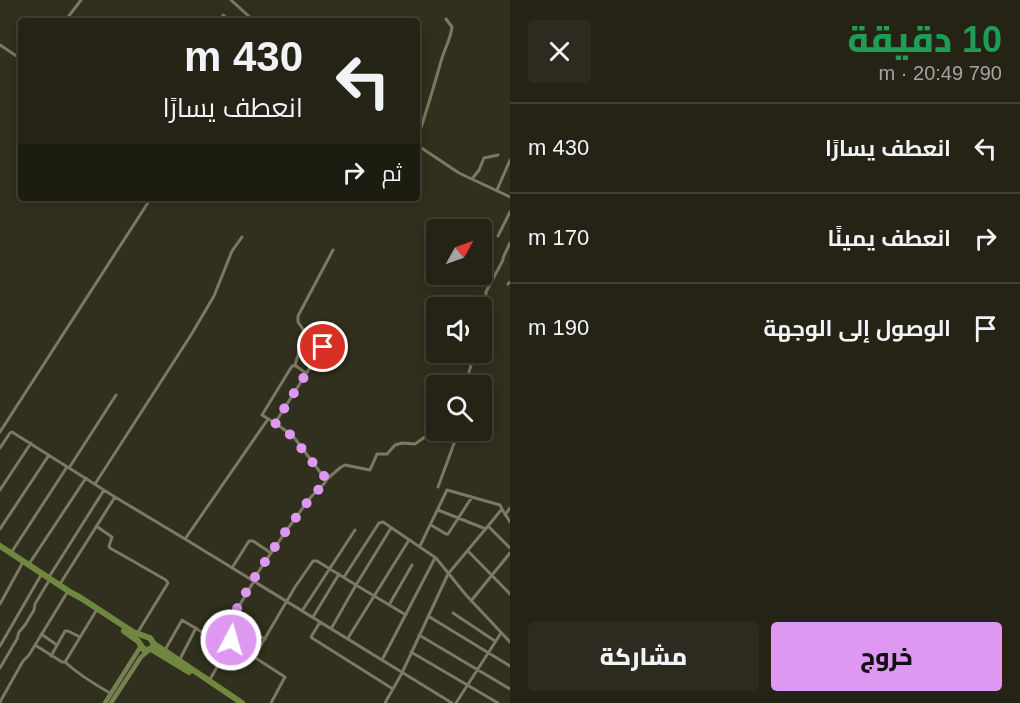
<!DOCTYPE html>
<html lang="ar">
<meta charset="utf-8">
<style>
:root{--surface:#252316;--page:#2d2b1f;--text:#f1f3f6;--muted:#a3a4a1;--line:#424035;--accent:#df98f1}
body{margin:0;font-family:Helvetica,Cairo,sans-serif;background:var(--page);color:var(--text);direction:rtl;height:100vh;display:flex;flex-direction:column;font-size:22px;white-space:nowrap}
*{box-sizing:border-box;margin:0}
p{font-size:20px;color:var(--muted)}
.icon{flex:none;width:33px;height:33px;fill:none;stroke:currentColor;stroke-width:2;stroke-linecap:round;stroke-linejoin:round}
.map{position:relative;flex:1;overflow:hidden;direction:ltr}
.side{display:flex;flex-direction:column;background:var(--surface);width:510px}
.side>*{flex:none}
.hud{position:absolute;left:18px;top:18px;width:402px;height:183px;border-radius:6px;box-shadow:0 3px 15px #0003,0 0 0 2px var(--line);direction:rtl;background:#252316;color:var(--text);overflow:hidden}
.needle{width:39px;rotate:50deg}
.controls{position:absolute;left:426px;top:219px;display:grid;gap:12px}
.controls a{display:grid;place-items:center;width:66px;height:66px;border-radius:6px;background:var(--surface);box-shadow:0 3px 15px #0003,0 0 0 2px var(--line);font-size:30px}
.pin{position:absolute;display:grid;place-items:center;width:51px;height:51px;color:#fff;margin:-26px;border:3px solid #fff;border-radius:50%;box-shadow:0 2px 6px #0007}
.me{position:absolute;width:66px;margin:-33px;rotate:6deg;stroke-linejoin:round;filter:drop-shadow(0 0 4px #0008)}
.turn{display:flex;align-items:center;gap:21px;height:126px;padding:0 18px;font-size:27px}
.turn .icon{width:78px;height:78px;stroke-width:2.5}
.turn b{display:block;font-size:42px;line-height:51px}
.then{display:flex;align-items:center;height:57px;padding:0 18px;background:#0003;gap:12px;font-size:22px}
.round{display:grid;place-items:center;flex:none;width:63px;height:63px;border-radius:6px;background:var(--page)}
.overview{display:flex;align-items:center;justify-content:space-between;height:102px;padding:0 18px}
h1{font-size:36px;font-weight:800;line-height:45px;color:#1e9e55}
.action{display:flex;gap:12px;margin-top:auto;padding:12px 18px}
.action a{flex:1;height:69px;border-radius:6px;background:var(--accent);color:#111;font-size:24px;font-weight:800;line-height:69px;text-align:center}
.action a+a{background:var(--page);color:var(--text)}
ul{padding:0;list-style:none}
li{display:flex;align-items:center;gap:18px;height:90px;padding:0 18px;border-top:2px solid var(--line)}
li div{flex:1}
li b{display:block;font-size:22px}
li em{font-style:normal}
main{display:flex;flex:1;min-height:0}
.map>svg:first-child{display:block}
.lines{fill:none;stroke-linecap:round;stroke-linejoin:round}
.street{stroke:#7b7864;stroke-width:3}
.secondary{stroke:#768052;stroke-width:4.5}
.primary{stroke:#708740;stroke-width:6}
.route{stroke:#df98f1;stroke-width:10;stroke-dasharray:0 18}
</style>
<main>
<section class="side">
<div class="overview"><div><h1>10 دقيقة</h1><p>790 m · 20:49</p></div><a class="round"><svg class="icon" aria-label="close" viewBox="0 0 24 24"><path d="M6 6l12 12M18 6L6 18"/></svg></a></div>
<ul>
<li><svg class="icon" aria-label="left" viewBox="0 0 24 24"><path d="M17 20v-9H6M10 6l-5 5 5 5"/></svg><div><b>انعطف يسارًا</b></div><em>430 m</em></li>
<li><svg class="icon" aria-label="right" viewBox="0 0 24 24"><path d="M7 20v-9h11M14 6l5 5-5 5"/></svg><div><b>انعطف يمينًا</b></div><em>170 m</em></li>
<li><svg class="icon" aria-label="arrive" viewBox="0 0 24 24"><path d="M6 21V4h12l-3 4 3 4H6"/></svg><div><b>الوصول إلى الوجهة</b></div><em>190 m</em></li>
</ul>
<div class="action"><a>خروج</a><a>مشاركة</a></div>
</section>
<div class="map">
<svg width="510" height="703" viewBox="0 0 510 703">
<rect width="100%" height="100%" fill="#312f1d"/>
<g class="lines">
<!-- street -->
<path class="street" d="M231,0l23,21
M223,15l7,6
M65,21l16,-21
M0,45l21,14
M417,140c9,-27 17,-54 25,-82 3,-10 9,-20 10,-31l-6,-8
M417,145l42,28 51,24
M472,179l7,-9 5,-12 14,-3
M497,190l13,-30
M498,236l12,-24
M503,258l7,-15
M508,284l2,-2
M482,333l3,-12 1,-29 17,-32
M295,365l10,-33 -7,-10v-6l35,-66
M306,373l-10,-7h-4l-30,49 13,8 48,-76
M468,386l1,-14 6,-20
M275,423l18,13 27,36 7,7 14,-12 4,-2 25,5 7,-16h10l8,-9 7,-2 13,1 21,-15
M0,432l151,-234
M0,448l10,-15 2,-1 103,65 70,42 267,164
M69,468l47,-73
M95,484l96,-149 23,-39 18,-45 10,-14
M438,487l21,-57
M0,490l31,-47
M502,509l8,13
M438,510l48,19
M505,515l5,-7
M431,525l15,9h2l24,-37
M96,526l16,11 -3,9 1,2 56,32 2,3 -30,49
M0,529l49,-74
M185,539l83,-120
M420,546l27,-56 53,15 2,4 -14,17
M468,551l42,43
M11,553l56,-86
M271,553c13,-19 26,-38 40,-56 5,-6 12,-10 16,-18
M29,564l57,-86
M232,568l17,-27h4l18,12 -18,27
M49,577l55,-87
M344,577l35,-54 4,-1 53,36 30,37 44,47
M60,584l55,-87
M471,601l39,-48
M0,604l23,-42
M389,605l23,-40
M302,611l53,-81
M453,613l42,28
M428,616l82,50
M313,617l26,-43
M320,622l-9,15 1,1 81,51
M331,629l25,-44 50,30
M41,634l16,11
M419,635l91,54
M348,638l61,-98
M231,643v-5l-5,-7 1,-5 27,-45
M35,645l27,17h3l31,-51
M235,645l11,-16 19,10
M0,646l41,-71
M165,650l17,-30 33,20 4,-1 7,-9
M411,652l87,51
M51,656l14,-25h3l12,6
M254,657l31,20 -14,26
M180,659l16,-31
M382,660l53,-102
M65,662c14,13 29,22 45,31
M0,668l17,-29 2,-7 6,-7 9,-15 1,-6 15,-25
M209,681l22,-38 23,14 41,-70 18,-26h4l39,24 35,-57
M0,702l23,-41 6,-6 39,-64
M385,703l17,-30 46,-99 40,-48 22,22
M456,703l45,-70"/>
<!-- secondary -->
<path class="secondary" d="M105,703l36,-57
M111,703l30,-46 7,-6"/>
<!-- primary -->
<path class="primary" d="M0,546l70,46
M68,591l13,7 52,34 17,6 4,6 11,7 77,52
M124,631l14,10 6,9 7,-1 3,-5
M151,649l38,23"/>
</g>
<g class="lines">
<!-- route -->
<path class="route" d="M231,640l-5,-9v-3l27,-48 27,-41 32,-43 12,-12 3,-5 -7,-7 -28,-36 -17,-13 48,-76"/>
</g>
</svg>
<div class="controls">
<a><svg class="needle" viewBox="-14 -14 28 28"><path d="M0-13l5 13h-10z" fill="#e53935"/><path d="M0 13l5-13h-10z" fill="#a3a4a1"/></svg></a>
<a><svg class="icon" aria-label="sound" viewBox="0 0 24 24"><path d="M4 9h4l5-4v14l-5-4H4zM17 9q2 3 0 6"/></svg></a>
<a><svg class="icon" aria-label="search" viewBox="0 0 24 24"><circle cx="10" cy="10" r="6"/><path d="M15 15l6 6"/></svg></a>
</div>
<div class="pin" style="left:323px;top:347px;background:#d93025"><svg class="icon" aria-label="arrive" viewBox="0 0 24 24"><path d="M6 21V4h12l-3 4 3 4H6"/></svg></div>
<svg class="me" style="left:231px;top:640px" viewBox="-20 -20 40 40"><circle r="17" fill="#df98f1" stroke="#fff" stroke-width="3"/><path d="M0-11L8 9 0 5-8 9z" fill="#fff"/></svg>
<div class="hud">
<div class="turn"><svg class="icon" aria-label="left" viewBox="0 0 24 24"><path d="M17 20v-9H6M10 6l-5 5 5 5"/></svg><div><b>430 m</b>انعطف يسارًا</div></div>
<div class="then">ثم<svg class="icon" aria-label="right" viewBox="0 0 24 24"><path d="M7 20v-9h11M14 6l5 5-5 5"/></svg></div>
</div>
</div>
</main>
